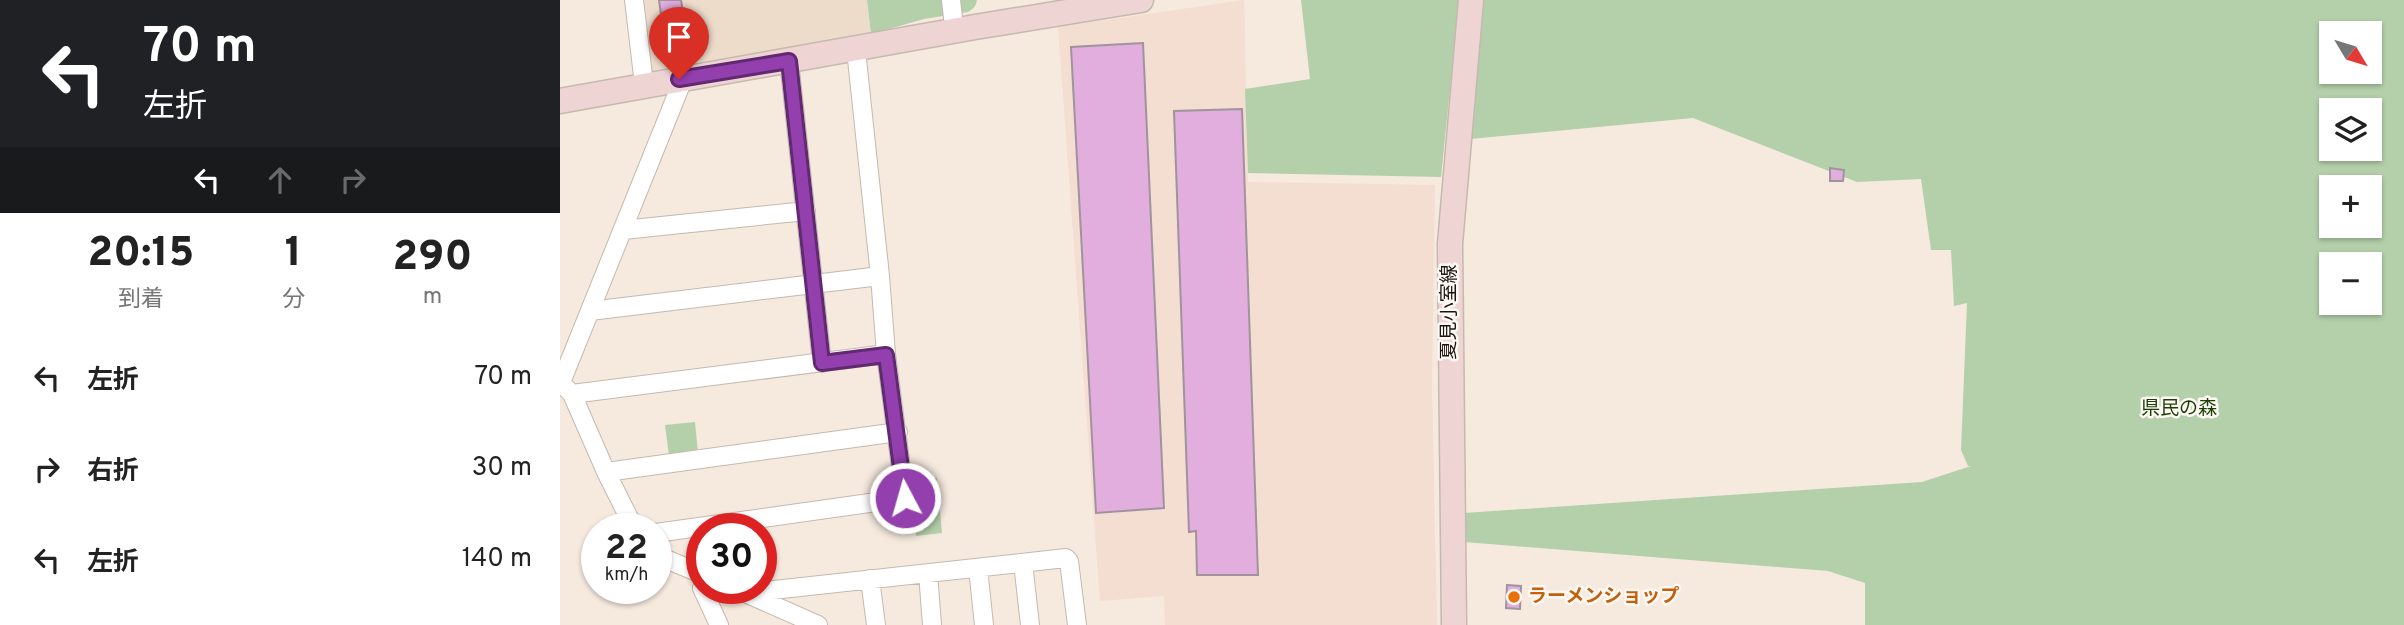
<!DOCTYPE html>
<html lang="ja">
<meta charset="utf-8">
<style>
:root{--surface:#fff;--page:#f2f2f2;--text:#222;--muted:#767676}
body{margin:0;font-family:Overpass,"Noto Sans JP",sans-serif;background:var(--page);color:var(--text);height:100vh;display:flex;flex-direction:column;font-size:26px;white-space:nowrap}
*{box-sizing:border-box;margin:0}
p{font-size:23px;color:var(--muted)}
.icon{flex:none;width:38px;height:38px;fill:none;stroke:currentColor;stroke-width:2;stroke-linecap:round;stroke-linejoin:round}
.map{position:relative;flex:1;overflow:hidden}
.panel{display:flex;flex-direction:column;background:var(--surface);width:560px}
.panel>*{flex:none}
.guide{background:#202124;color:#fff;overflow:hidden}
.needle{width:46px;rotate:128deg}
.buttons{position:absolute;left:1759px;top:21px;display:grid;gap:14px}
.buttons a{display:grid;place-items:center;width:63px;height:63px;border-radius:0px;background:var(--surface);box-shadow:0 2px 5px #0004;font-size:35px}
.speed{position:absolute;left:21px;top:513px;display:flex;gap:14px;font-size:35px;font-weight:700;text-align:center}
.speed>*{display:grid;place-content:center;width:91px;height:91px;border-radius:50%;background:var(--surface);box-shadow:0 2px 5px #0004;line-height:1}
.speed small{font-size:18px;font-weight:400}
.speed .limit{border:10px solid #d22;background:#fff;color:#111}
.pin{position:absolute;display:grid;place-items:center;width:60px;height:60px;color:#fff;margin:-72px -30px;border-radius:50% 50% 50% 0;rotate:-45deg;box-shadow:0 0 7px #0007}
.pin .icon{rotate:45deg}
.me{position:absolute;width:77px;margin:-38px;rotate:354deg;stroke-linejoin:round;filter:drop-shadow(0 0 5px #0008)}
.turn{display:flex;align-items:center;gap:24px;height:147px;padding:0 28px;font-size:32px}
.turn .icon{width:91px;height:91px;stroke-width:2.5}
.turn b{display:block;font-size:49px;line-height:60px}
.lanes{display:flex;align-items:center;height:66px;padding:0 28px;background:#0003;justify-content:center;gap:35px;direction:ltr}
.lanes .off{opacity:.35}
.eta{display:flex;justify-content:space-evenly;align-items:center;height:119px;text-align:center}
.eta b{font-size:42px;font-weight:800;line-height:49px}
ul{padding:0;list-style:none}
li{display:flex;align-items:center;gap:21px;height:91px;padding:0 28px}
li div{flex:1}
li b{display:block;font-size:26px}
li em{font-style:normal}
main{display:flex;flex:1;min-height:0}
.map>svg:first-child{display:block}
.built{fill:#eedccb}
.industrial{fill:#f4ddd1}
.green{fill:#b4d0aa;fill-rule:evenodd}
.building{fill:#e2aede;stroke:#9f939d;stroke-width:2}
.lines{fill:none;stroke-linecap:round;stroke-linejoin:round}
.street-casing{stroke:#c5b9ae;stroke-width:20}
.secondary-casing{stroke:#c5b9ae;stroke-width:27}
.street{stroke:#fff;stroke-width:18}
.secondary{stroke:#efd4d4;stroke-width:24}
.route-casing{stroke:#602970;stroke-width:18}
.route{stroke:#933fad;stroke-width:12}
.food-dot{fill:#e8710a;stroke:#fdf8f3;stroke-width:2.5}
.labels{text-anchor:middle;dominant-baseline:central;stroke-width:5;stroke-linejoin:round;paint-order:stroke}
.street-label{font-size:19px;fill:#1a1511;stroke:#fdf8f3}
.park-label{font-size:19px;fill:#193f05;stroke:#fdf8f3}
.food-label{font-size:19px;font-weight:bold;fill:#c56008;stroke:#fdf8f3;text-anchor:start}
</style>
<main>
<section class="panel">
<div class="guide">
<div class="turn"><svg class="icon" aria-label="left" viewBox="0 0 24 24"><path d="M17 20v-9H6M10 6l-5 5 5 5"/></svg><div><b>70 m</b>左折</div></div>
<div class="lanes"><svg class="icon" aria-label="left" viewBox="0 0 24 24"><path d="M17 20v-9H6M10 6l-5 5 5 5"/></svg><svg class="icon off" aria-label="ahead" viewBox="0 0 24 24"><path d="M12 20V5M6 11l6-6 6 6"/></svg><svg class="icon off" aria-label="right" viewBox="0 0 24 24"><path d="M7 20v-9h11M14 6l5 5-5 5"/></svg></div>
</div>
<div class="eta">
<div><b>20:15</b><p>到着</p></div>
<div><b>1</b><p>分</p></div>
<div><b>290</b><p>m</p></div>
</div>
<ul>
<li><svg class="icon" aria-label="left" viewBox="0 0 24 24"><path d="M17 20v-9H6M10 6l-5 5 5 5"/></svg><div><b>左折</b></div><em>70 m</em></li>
<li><svg class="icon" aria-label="right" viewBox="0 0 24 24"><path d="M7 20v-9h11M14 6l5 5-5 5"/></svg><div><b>右折</b></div><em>30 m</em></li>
<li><svg class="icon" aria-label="left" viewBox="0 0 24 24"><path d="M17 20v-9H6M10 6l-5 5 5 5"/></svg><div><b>左折</b></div><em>140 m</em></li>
</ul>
</section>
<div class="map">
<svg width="1844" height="625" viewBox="0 0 1844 625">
<rect width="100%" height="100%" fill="#f6e9de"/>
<!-- built -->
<path class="built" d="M81,0h226l4,34 -222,37z"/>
<!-- industrial -->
<path class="industrial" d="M684,0l4,182 187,3 -3,206 5,234h-272l-1,-29 -64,5 -42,-574z"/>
<!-- green -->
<path class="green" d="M307,0h110c-1,6 -4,9 -9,12l-44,7 -53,15z
M741,0h158l-18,177 -193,-4 -3,-84 65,-10z
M923,0h921v625h-539v-42l-37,-12 -364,-29v-29l458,-31 49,-16h-3l-7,-16 6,-147 -13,3 -3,-56h-20l-10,-71 -64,3 -164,-64 -223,21zM1771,33h39v39h-39zM1771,110h39v39h-39zM1771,187h39v39h-39zM1771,264h39v39h-39z
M135,422l3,31 -29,3 -4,-31z
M377,478l5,55 -26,3 -5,-55z"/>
<!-- building -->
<path class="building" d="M99,0h22l7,43 5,-1 2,12 -28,4z
M583,43l21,465 -68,5 -25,-466z
M682,109l16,466h-61l-1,-44 -7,1 -15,-421z
M1270,168l14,2 -1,11h-13z
M947,585l14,1 -1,23 -14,-1z"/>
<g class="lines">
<!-- street casing -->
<g class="street-casing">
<path id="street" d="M74,0l9,76 -1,9
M391,0l2,18
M296,50l24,226 6,78
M229,61l33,302
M63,230l183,-19
M30,311l290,-35
M0,385l120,-298 -1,-8
M4,386l8,8 34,78 28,56
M12,394l314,-40 19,144 -249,35
M46,472l292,-40
M96,555l46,19
M463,563l7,62
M418,568l6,57
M368,573l4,52
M310,579l6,46
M142,588l17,37
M174,588l84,37
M186,593l320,-35 3,3 8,64"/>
</g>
<!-- secondary casing -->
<g class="secondary-casing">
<path id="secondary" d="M0,101l415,-74 166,-27
M894,625l-4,-381 21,-244"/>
</g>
<!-- street -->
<use href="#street" class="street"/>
<!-- secondary -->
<use href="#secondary" class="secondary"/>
</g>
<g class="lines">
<!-- route casing -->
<g class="route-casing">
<path id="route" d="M119,79l110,-18 33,302 64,-8 19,143"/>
</g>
<!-- route -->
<use href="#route" class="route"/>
</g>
<!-- markers -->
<circle class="food-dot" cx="954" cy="597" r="7"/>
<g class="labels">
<!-- street labels -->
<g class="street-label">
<text transform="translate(890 312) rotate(-90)">夏見小室線</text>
</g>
<!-- park labels -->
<g class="park-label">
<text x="1619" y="409">県民の森</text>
</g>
<!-- food labels -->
<g class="food-label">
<text x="968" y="597">ラーメンショップ</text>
</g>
</g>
</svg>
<div class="buttons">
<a><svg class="needle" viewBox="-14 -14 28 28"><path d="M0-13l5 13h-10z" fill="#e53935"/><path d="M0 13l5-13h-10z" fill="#767676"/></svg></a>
<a><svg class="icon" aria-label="layers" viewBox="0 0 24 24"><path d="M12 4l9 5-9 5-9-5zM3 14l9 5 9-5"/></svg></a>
<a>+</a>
<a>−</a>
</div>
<div class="speed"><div>22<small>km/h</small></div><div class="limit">30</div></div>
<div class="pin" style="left:119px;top:79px;background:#d93025"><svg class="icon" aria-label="arrive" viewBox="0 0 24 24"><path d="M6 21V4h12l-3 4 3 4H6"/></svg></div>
<svg class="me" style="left:345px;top:498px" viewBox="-20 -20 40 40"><circle r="17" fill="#933fad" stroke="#fff" stroke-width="3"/><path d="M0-11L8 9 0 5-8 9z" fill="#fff"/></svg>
</div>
</main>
